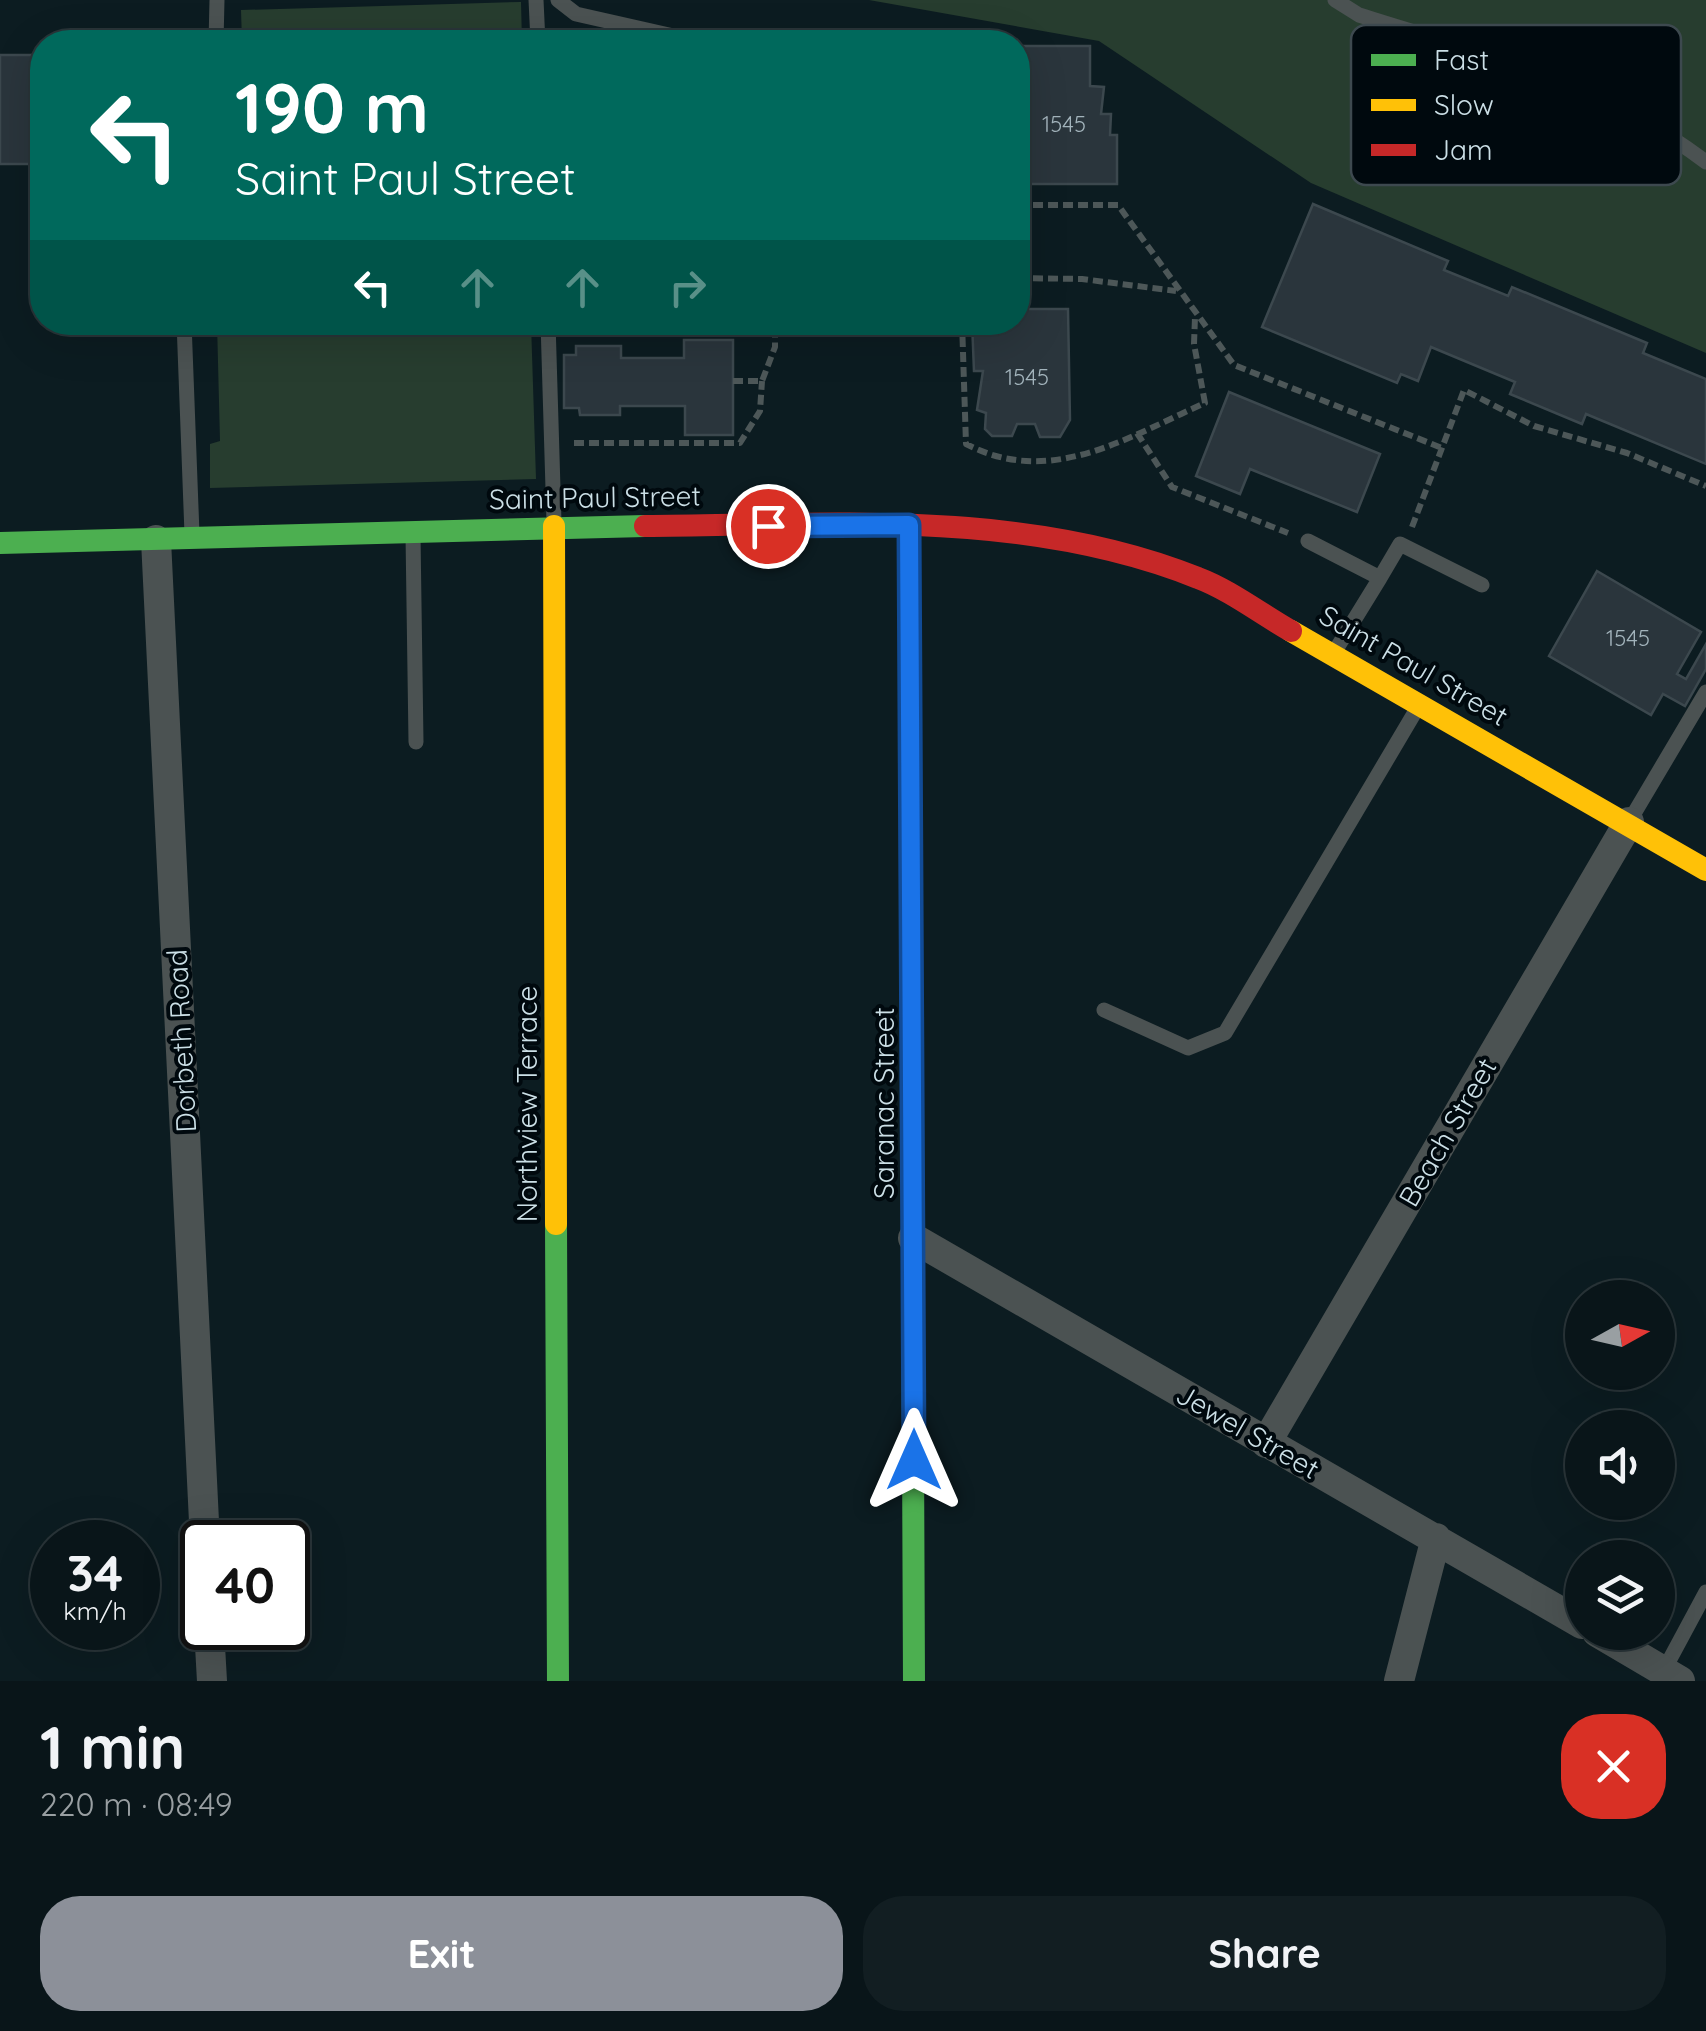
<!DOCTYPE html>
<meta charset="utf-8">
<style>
:root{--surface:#091519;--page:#121e22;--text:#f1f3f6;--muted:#999fa2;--line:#293438;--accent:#8c9099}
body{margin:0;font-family:Quicksand,sans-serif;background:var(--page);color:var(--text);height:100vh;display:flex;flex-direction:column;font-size:38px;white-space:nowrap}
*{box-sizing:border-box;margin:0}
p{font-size:32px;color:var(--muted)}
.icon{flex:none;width:55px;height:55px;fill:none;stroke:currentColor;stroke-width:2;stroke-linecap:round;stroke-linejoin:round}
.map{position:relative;height:1681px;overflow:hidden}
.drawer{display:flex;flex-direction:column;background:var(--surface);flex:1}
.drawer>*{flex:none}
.guide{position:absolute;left:30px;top:30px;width:1000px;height:305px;border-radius:40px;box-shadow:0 10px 40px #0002,0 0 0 2px var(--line);background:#00695c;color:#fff;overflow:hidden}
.needle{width:65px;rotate:82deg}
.controls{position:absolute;left:1565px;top:1280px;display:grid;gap:20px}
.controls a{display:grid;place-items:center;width:110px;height:110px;border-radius:50%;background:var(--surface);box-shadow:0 10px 40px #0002,0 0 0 2px var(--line);font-size:50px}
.speed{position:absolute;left:30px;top:1520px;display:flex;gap:20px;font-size:50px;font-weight:700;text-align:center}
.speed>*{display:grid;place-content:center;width:130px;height:130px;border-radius:50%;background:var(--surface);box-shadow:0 10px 40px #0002,0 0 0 2px var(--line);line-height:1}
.speed small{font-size:25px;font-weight:400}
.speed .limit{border:5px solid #111;border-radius:15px;background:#fff;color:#111}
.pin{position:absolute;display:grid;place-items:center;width:85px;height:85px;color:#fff;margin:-42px;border:5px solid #fff;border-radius:50%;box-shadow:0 2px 10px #0007}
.me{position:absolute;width:110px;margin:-55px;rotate:0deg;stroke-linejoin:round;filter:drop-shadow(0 0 8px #0008)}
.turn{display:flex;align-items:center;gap:35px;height:210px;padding:0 40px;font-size:45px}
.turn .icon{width:130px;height:130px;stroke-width:2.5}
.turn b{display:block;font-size:70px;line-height:85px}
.lanes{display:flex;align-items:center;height:95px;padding:0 40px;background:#0003;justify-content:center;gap:50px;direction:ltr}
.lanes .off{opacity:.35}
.round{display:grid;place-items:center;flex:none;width:105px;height:105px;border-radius:40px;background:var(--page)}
.headline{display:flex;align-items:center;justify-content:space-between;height:170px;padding:0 40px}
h1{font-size:60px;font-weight:700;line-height:75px}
.button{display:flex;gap:20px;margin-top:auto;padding:20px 40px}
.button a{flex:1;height:115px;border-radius:40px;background:var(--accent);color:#fff;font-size:40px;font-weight:700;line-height:115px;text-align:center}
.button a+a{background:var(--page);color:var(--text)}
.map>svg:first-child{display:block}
.green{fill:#273d2f}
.building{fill:#2a353c;stroke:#3c484e;stroke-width:2.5}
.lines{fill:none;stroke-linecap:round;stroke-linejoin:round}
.path{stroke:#4d5758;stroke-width:6;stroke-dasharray:10 5;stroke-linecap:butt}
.lane{stroke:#4b5252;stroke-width:15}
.street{stroke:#4b5252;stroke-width:30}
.fast{stroke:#4caf50;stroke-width:22}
.slow{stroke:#ffc107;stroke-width:22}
.jam{stroke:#c62828;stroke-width:22}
.route-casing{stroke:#114b97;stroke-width:25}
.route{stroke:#1a73e8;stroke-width:18}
.labels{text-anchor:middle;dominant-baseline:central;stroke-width:8;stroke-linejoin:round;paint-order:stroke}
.number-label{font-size:22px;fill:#a3b4bc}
.street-label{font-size:28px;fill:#cbdfe6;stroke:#00090e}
.key{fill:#00090e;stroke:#3d494f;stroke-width:2.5}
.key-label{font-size:28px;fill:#cbdfe6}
</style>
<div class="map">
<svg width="1706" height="1681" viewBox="0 0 1706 1681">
<rect width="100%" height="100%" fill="#0c1c21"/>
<!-- green -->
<path class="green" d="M869,0h837v353l-395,-170 -212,-142z
M521,2l1,40h-280l-1,-32z
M217,323h314l5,156 -326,9v-44l10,-3z"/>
<!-- building -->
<path class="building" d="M1018,46h72v40l14,1 -3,27h10l-1,21h7v49h-99z
M0,55h42v109h-42z
M1313,204l135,57 -4,9 64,26 4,-9 135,56 -4,10 63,26v85l-120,-50 -4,10 -72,-30 5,-12 -84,-35 -13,34 -17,-7 -4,9 -135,-56z
M1018,309h50l2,111 -10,17h-20l-5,-13h-18l-5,12h-20l-7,-7 1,-16 -9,-3 6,-39h-9l-2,-49h46z
M684,340h49v95h-48v-29h-65v9h-40l-1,-7h-15v-53h12v-9h45v12h63z
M1229,392l151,62 -23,58 -107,-43 -10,25 -44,-18z
M1597,571l104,61 -24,42 9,5 20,-35v25l-21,37 -22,-12 -12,21 -102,-59z"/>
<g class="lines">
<!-- path -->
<path class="path" d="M1018,205h100l116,160 208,83
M1018,278l64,1 94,12
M962,322l4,122c84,44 160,-6 239,-41l-11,-59 1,-27
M733,381h29l13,-34v-25
M1137,433l35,54 116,46
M574,443h166l20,-32 2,-30
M1412,527l52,-137 70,36 93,27 79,33"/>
<!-- lane -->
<path class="lane" d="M536,0l2,42
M558,0l18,14 124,28
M1335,0l24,15c128,41 237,64 347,147
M216,42l1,-42
M184,322l8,212
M548,322l6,200
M413,535l3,207
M1308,541l72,37 20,-34 82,41
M1335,651l45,-73
M1629,822l77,-130
M1104,1010l84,38 37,-15 193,-326
M1663,1672l43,-80"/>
<!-- street -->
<path class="street" d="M156,540l49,1002
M913,1238l669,386
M1266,1443l363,-621
M209,1628l3,53
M1597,1632l83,49
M1399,1681l37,-143"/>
<!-- fast -->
<path class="fast" d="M0,543l645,-17
M912,1211l2,470
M556,1224l2,457"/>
<!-- slow -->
<path class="slow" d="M554,526l2,698
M1291,631l415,239"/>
<!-- jam -->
<path class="jam" d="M909,525l3,686
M645,526c183,-1 379,-18 553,52 32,12 63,36 93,53"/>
</g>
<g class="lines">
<!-- route casing -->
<g class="route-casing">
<path id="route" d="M768,526l141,-1 5,935"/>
</g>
<!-- route -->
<use href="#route" class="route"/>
</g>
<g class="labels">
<!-- number labels -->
<g class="number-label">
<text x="1064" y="124">1545</text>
<text x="1027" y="377">1545</text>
<text x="1628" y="638">1545</text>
</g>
<!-- street labels -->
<g class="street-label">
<text transform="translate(595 497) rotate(-1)">Saint Paul Street</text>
<text transform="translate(1414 665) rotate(30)">Saint Paul Street</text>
<text transform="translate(181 1041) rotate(-93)">Dorbeth Road</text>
<text transform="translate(883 1103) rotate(-90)">Saranac Street</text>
<text transform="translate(526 1104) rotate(-90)">Northview Terrace</text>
<text transform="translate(1447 1132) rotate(-60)">Beach Street</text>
<text transform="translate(1248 1431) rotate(30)">Jewel Street</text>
</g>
</g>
<!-- legend -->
<rect x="1351" y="25" width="330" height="160" rx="15" class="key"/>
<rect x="1371" y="54" width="45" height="12" fill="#4caf50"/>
<rect x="1371" y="99" width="45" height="12" fill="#ffc107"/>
<rect x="1371" y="144" width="45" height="12" fill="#c62828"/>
<g class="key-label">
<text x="1434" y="70">Fast</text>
<text x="1434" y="115">Slow</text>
<text x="1434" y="160">Jam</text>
</g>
</svg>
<div class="controls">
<a><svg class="needle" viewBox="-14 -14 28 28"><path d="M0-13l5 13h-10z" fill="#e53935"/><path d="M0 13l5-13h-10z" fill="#999fa2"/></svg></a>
<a><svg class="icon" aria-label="sound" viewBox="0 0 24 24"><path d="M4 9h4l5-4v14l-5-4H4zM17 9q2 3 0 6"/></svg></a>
<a><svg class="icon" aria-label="layers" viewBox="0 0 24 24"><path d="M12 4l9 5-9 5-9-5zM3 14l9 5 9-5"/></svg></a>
</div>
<div class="speed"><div>34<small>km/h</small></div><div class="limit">40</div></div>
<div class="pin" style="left:768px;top:526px;background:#d93025"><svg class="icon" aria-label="arrive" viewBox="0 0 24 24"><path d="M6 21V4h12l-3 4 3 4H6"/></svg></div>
<svg class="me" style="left:914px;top:1460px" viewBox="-20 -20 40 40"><path d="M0-17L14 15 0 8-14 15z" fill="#1a73e8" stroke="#fff" stroke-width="4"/></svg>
<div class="guide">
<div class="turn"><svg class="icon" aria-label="left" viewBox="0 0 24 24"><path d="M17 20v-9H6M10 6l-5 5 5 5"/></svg><div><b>190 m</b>Saint Paul Street</div></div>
<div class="lanes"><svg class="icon" aria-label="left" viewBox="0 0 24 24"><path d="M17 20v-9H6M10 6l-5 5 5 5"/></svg><svg class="icon off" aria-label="ahead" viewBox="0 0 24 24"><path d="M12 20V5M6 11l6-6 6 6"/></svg><svg class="icon off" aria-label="ahead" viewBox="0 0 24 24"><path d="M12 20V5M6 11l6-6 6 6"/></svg><svg class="icon off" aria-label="right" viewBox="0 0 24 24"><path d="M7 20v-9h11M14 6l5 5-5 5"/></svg></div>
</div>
</div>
<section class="drawer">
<div class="headline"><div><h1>1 min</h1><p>220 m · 08:49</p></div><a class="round" style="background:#d93025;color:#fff"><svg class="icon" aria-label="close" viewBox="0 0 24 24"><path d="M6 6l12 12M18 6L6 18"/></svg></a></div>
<div class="button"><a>Exit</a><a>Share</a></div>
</section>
